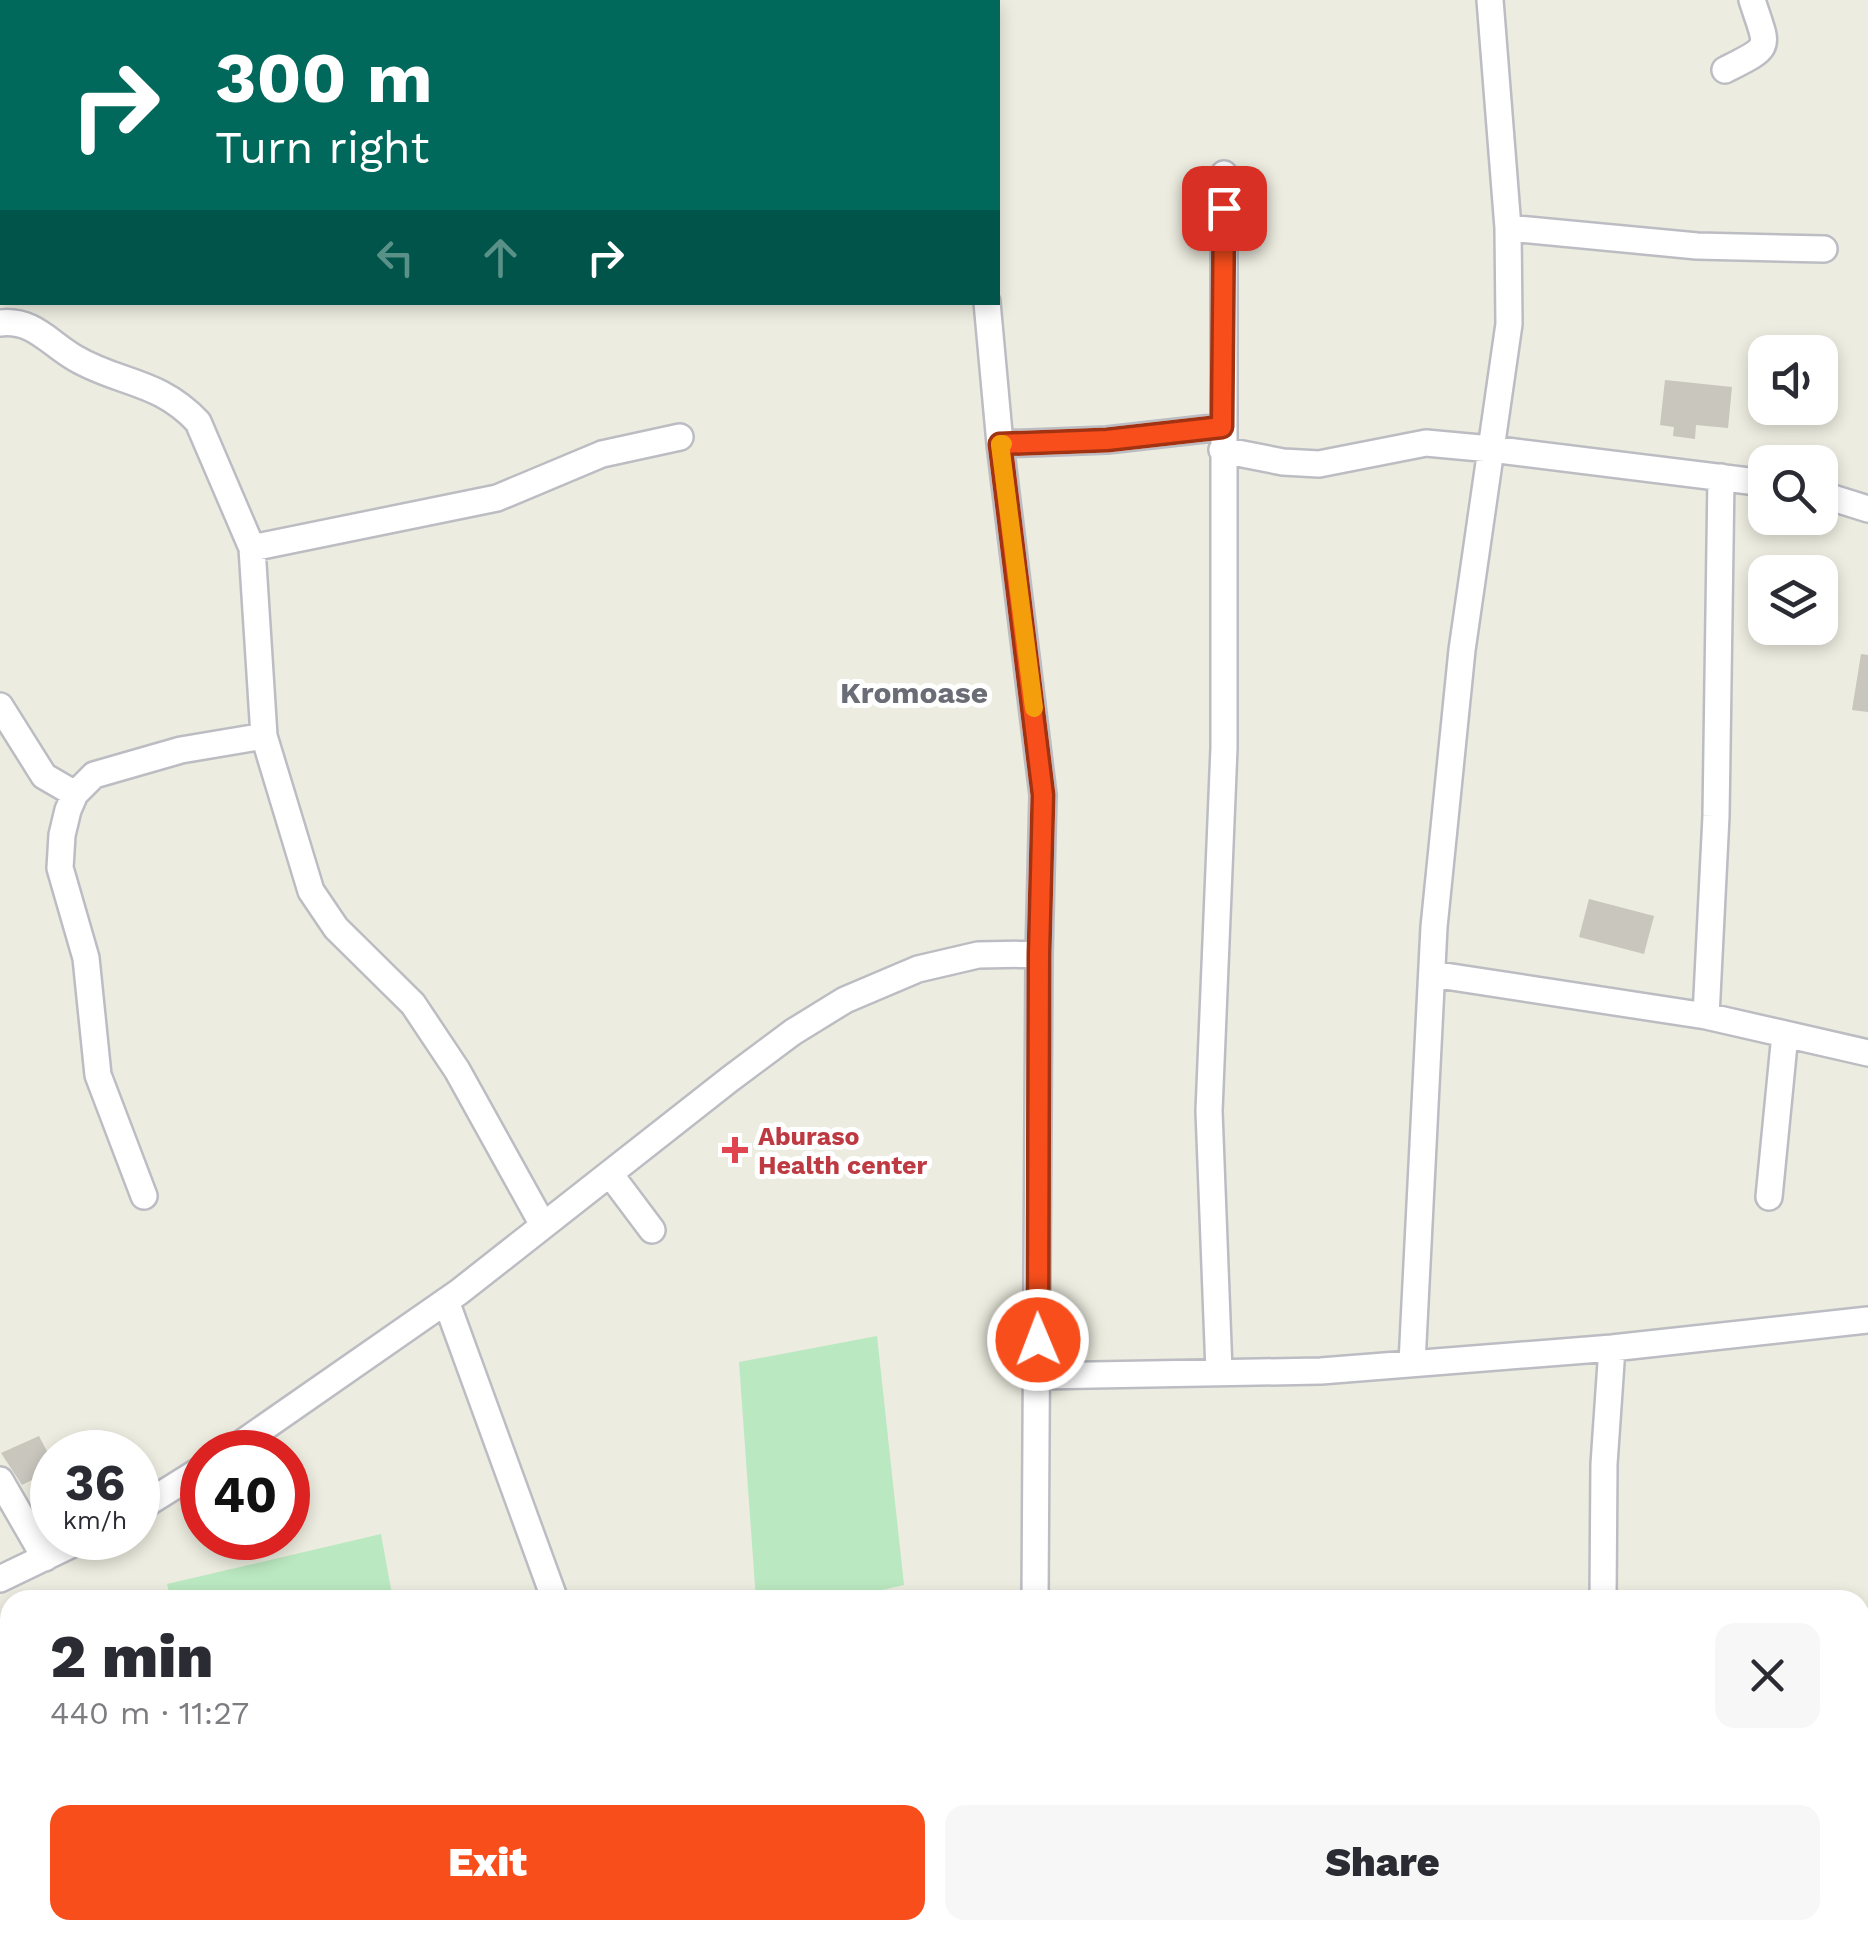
<!DOCTYPE html>
<meta charset="utf-8">
<style>
:root{--surface:#fff;--page:#f7f7f7;--text:#2b2b33;--muted:#7c7c81;--accent:#f74e1c}
body{margin:0;font-family:"Work Sans",sans-serif;background:var(--page);color:var(--text);height:100vh;display:flex;flex-direction:column;font-size:38px;white-space:nowrap}
*{box-sizing:border-box;margin:0}
p{font-size:32px;color:var(--muted)}
.icon{flex:none;width:55px;height:55px;fill:none;stroke:currentColor;stroke-width:2;stroke-linecap:round;stroke-linejoin:round}
.map{position:relative;flex:1;overflow:hidden}
.drawer{position:absolute;left:0px;top:1590px;width:1870px;height:350px;display:flex;flex-direction:column;background:var(--surface);border-radius:30px 30px 0 0;box-shadow:0 5px 15px #0003}
.drawer>*{flex:none}
.hud{position:absolute;left:0px;top:0px;width:1000px;height:305px;box-shadow:0 5px 15px #0003;background:#00695c;color:#fff;overflow:hidden}
.fabs{position:absolute;left:1748px;top:335px;display:grid;gap:20px}
.fabs a{display:grid;place-items:center;width:90px;height:90px;border-radius:20px;background:var(--surface);box-shadow:0 5px 15px #0003;font-size:50px}
.speed{position:absolute;left:30px;top:1430px;display:flex;gap:20px;font-size:50px;font-weight:700;text-align:center}
.speed>*{display:grid;place-content:center;width:130px;height:130px;border-radius:50%;background:var(--surface);box-shadow:0 5px 15px #0003;line-height:1}
.speed small{font-size:25px;font-weight:400}
.speed .limit{border:15px solid #d22;background:#fff;color:#111}
.pin{position:absolute;display:grid;place-items:center;width:85px;height:85px;color:#fff;margin:-42px;border-radius:20px;box-shadow:0 5px 15px #0006}
.me{position:absolute;width:110px;margin:-55px;rotate:359deg;stroke-linejoin:round;filter:drop-shadow(0 0 8px #0008)}
.turn{display:flex;align-items:center;gap:35px;height:210px;padding:0 50px;font-size:45px}
.turn .icon{width:130px;height:130px;stroke-width:2.5}
.turn b{display:block;font-size:70px;line-height:85px}
.lanes{display:flex;align-items:center;height:95px;padding:0 50px;background:#0003;justify-content:center;gap:50px;direction:ltr}
.lanes .off{opacity:.35}
.round{display:grid;place-items:center;flex:none;width:105px;height:105px;border-radius:20px;background:var(--page)}
.summary{display:flex;align-items:center;justify-content:space-between;height:170px;padding:0 50px}
h1{font-size:60px;font-weight:800;line-height:75px}
.action{display:flex;gap:20px;margin-top:auto;padding:20px 50px}
.action a{flex:1;height:115px;border-radius:20px;background:var(--accent);color:#fff;font-size:40px;font-weight:800;line-height:115px;text-align:center}
.action a+a{background:var(--page);color:var(--text)}
.map>svg:first-child{display:block}
.green{fill:#bae8c0}
.building{fill:#c8c6bd}
.lines{fill:none;stroke-linecap:round;stroke-linejoin:round}
.minor-casing{stroke:#bbbdc3;stroke-width:30}
.minor{stroke:#fff;stroke-width:25}
.route-casing{stroke:#a13312;stroke-width:25}
.route{stroke:#f74e1c;stroke-width:18}
.slow{stroke:#f59e0b;stroke-width:18}
.health-dot{fill:#e0444e;stroke:#fff;stroke-width:4}
.labels{text-anchor:middle;dominant-baseline:central;stroke-width:10;stroke-linejoin:round;paint-order:stroke}
.health-label{font-size:25px;font-weight:bold;fill:#be3a42;stroke:#fff;text-anchor:start}
.quarter-label{font-size:30px;font-weight:bold;fill:#6a6d75;stroke:#fff}
</style>
<div class="map">
<svg width="1868" height="1940" viewBox="0 0 1868 1940">
<rect width="100%" height="100%" fill="#edece0"/>
<!-- green -->
<path class="green" d="M877,1336l27,249 -66,15h-82l-17,-238z
M381,1534l12,66h-222l-4,-16z"/>
<!-- building -->
<path class="building" d="M1665,380l67,7 -4,41 -32,-3 -1,14 -22,-3 1,-9 -14,-2z
M1861,654l7,1v57l-16,-2z
M1589,899l65,17 -10,38 -65,-17z
M39,1436l13,25v9l-30,15 -21,-32z
M10,1721v45l-10,-22v-17z
M286,1930h75l6,10h-74z
M447,1930h45l3,10h-45z
M556,1930h12l2,10h-48z"/>
<g class="lines">
<!-- minor casing -->
<g class="minor-casing">
<path id="minor" d="M788,0v2
M977,2l1,-2
M1725,70c49,-25 43,-20 27,-70
M1508,228l189,18 127,3
M987,302l13,142 43,351 -4,159 -4,646
M0,323c33,-4 49,20 75,35 44,26 84,22 123,64l54,126 12,188 47,155 25,37 77,76 44,66 86,155
M1000,444l107,-4 115,-13
M1222,450l61,12 36,2 107,-21 65,6 18,-125 -1,-96 -18,-228
M1820,494l48,15
M252,548l245,-50 105,-44 78,-17
M0,706l44,70 31,18
M1432,974l274,42 162,37
M1706,1016l10,-200 5,-339
M610,1174l42,56
M144,1196l-46,-121 -12,-117 -26,-90 2,-33 6,-25 7,-16 19,-19 87,-25 83,-14
M1769,1197l16,-163
M446,1301l109,299
M1412,1363l22,-436 28,-277 29,-201 274,34
M1219,1371l-10,-260 15,-363v-574
M1039,1376l282,-5 291,-23 256,-28
M229,1452l230,-160 271,-213 63,-47 52,-32 73,-31 60,-14 61,-1
M0,1480l45,78
M138,1509l64,-40
M0,1579l85,-41
M1603,1600l1,-136 8,-116
M1860,1871l3,4 -3,36
M0,1927l7,13
M405,1930l3,10
M609,1930l6,10
M1035,1930v10
M1608,1930l1,10
M168,1940l15,-10
M1397,1940l80,-10
M1858,1940v-10"/>
</g>
<!-- minor -->
<use href="#minor" class="minor"/>
</g>
<g class="lines">
<!-- route casing -->
<g class="route-casing">
<path id="route" d="M1038,1340l1,-386 4,-159 -43,-351 107,-4 115,-13 2,-219"/>
</g>
<!-- route -->
<use href="#route" class="route"/>
<!-- slow -->
<path class="slow" d="M1003,444h-3l34,264"/>
</g>
<!-- markers -->
<path class="health-dot" d="M730 1135h10v10h10v10h-10v10h-10v-10h-10v-10h10z"/>
<g class="labels">
<!-- health labels -->
<g class="health-label">
<text x="758" y="1136">Aburaso<tspan x="758" dy="29">Health center</tspan></text>
</g>
<!-- quarter labels -->
<g class="quarter-label">
<text x="914" y="692">Kromoase</text>
</g>
</g>
</svg>
<div class="fabs">
<a><svg class="icon" aria-label="sound" viewBox="0 0 24 24"><path d="M4 9h4l5-4v14l-5-4H4zM17 9q2 3 0 6"/></svg></a>
<a><svg class="icon" aria-label="search" viewBox="0 0 24 24"><circle cx="10" cy="10" r="6"/><path d="M15 15l6 6"/></svg></a>
<a><svg class="icon" aria-label="layers" viewBox="0 0 24 24"><path d="M12 4l9 5-9 5-9-5zM3 14l9 5 9-5"/></svg></a>
</div>
<div class="speed"><div>36<small>km/h</small></div><div class="limit">40</div></div>
<div class="pin" style="left:1224px;top:208px;background:#d93025"><svg class="icon" aria-label="arrive" viewBox="0 0 24 24"><path d="M6 21V4h12l-3 4 3 4H6"/></svg></div>
<svg class="me" style="left:1038px;top:1340px" viewBox="-20 -20 40 40"><circle r="17" fill="#f74e1c" stroke="#fff" stroke-width="3"/><path d="M0-11L8 9 0 5-8 9z" fill="#fff"/></svg>
<div class="hud">
<div class="turn"><svg class="icon" aria-label="right" viewBox="0 0 24 24"><path d="M7 20v-9h11M14 6l5 5-5 5"/></svg><div><b>300 m</b>Turn right</div></div>
<div class="lanes"><svg class="icon off" aria-label="left" viewBox="0 0 24 24"><path d="M17 20v-9H6M10 6l-5 5 5 5"/></svg><svg class="icon off" aria-label="ahead" viewBox="0 0 24 24"><path d="M12 20V5M6 11l6-6 6 6"/></svg><svg class="icon" aria-label="right" viewBox="0 0 24 24"><path d="M7 20v-9h11M14 6l5 5-5 5"/></svg></div>
</div>
<section class="drawer">
<div class="summary"><div><h1>2 min</h1><p>440 m · 11:27</p></div><a class="round"><svg class="icon" aria-label="close" viewBox="0 0 24 24"><path d="M6 6l12 12M18 6L6 18"/></svg></a></div>
<div class="action"><a>Exit</a><a>Share</a></div>
</section>
</div>
